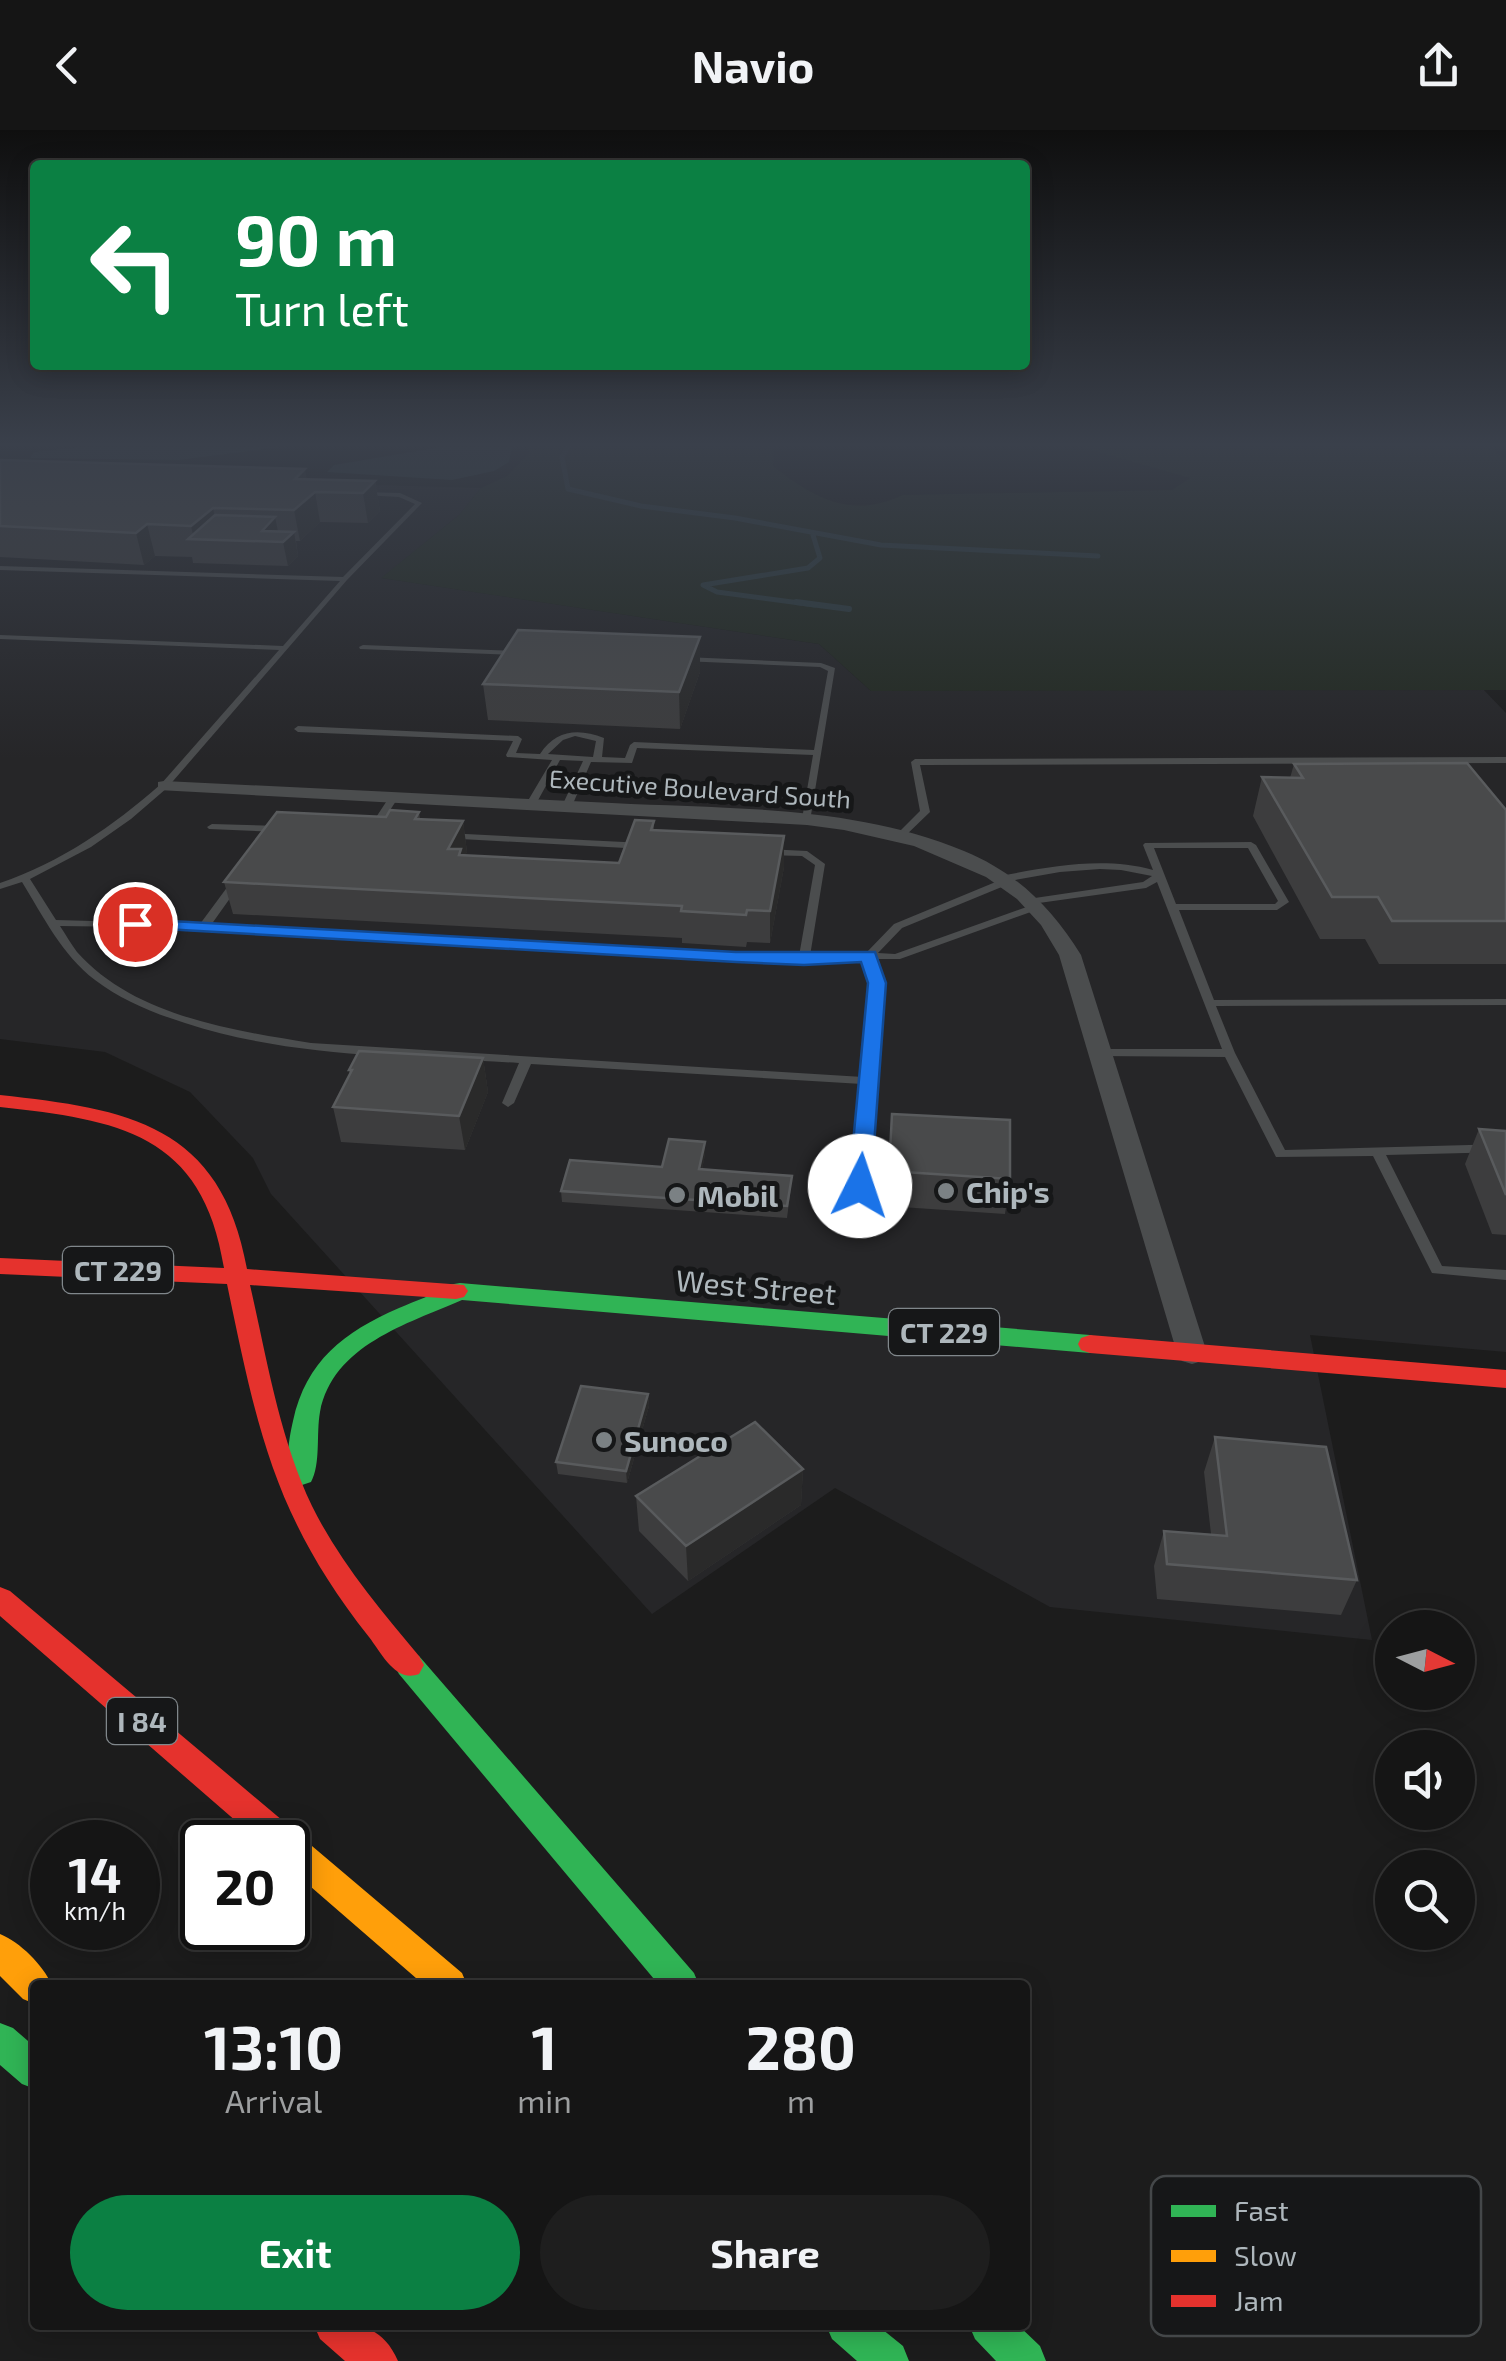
<!DOCTYPE html>
<style>
:root{--surface:#151515;--page:#1e1e1e;--text:#f1f3f6;--muted:#9d9fa0;--line:#343434;--accent:#0b8043}
body{margin:0;font-family:"Exo 2",sans-serif;background:var(--page);color:var(--text);height:100vh;display:flex;flex-direction:column;font-size:38px;white-space:nowrap}
*{box-sizing:border-box;margin:0}
p{font-size:32px;color:var(--muted)}
.icon{flex:none;width:55px;height:55px;fill:none;stroke:currentColor;stroke-width:2;stroke-linecap:round;stroke-linejoin:round}
.map{position:relative;flex:1;overflow:hidden}
.drawer{position:absolute;left:30px;top:1850px;width:1000px;height:350px;display:flex;flex-direction:column;background:var(--surface);border-radius:10px;box-shadow:0 5px 25px #0003,0 0 0 2px var(--line)}
.drawer>*{flex:none}
.top-card{position:absolute;left:30px;top:30px;width:1000px;height:210px;border-radius:10px;box-shadow:0 5px 25px #0003,0 0 0 2px var(--line);background:#0b8043;color:#fff;overflow:hidden}
.needle{width:65px;rotate:96deg}
.controls{position:absolute;left:1375px;top:1480px;display:grid;gap:20px}
.controls a{display:grid;place-items:center;width:100px;height:100px;border-radius:50%;background:var(--surface);box-shadow:0 5px 25px #0003,0 0 0 2px var(--line);font-size:50px}
.speed{position:absolute;left:30px;top:1690px;display:flex;gap:20px;font-size:50px;font-weight:700;text-align:center}
.speed>*{display:grid;place-content:center;width:130px;height:130px;border-radius:50%;background:var(--surface);box-shadow:0 5px 25px #0003,0 0 0 2px var(--line);line-height:1}
.speed small{font-size:25px;font-weight:400}
.speed .limit{border:5px solid #111;border-radius:15px;background:#fff;color:#111}
.pin{position:absolute;display:grid;place-items:center;width:85px;height:85px;color:#fff;margin:-42px;border:5px solid #fff;border-radius:50%;box-shadow:0 2px 10px #0007}
.me{position:absolute;width:110px;margin:-55px;rotate:4deg;stroke-linejoin:round;filter:drop-shadow(0 0 8px #0008)}
.turn{display:flex;align-items:center;gap:35px;height:210px;padding:0 40px;font-size:45px}
.turn .icon{width:130px;height:130px;stroke-width:2.5}
.turn b{display:block;font-size:70px;line-height:85px}
.eta{display:flex;justify-content:space-evenly;align-items:center;height:170px;text-align:center}
.eta b{font-size:60px;font-weight:700;line-height:70px}
.action{display:flex;gap:20px;margin-top:auto;padding:20px 40px}
.action a{flex:1;height:115px;border-radius:60px;background:var(--accent);color:#fff;font-size:40px;font-weight:700;line-height:115px;text-align:center}
.action a+a{background:var(--page);color:var(--text)}
header{display:flex;justify-content:space-between;align-items:center;height:130px;padding:0 40px;background:var(--surface);font-size:45px;font-weight:700}
.map>svg:first-child{display:block}
.built{fill:#262628}
.green{fill:#232a21}
.water{fill:#2e3c3f}
.lines{fill:none;stroke-linecap:round;stroke-linejoin:round}
.stream-far1{stroke:#2e3c3f;stroke-width:5}
.stream{stroke:#2e3c3f;stroke-width:6}
.lane{fill:#4b4d4e;fill-rule:evenodd}
.street{fill:#4b4d4e;fill-rule:evenodd}
.fast{fill:#30b455;fill-rule:evenodd}
.slow{fill:#ff9f0a;fill-rule:evenodd}
.jam{fill:#e5322d;fill-rule:evenodd}
.wall{fill:#3d3d3e}
.shaded-wall{fill:#2a2a2a}
.building{fill:#494a4b;stroke:#595b5d;stroke-width:2.5}
.route{fill:#1a73e8;stroke:#114b97;stroke-width:2.5}
.poi-dot{fill:#7b8184;stroke:#161718;stroke-width:4}
.labels{text-anchor:middle;dominant-baseline:central;stroke-width:10;stroke-linejoin:round;paint-order:stroke}
.far-street-label{font-size:25px;fill:#aeb7bc;stroke:#161718}
.shield{fill:#161718;stroke:#80878b;stroke-width:2.5}
.shield-label{font-size:28px;font-weight:bold;fill:#aeb7bc}
.poi-label{font-size:30px;font-weight:bold;fill:#aeb7bc;stroke:#161718;text-anchor:start}
.street-label{font-size:30px;fill:#aeb7bc;stroke:#161718}
.key{fill:#161718;stroke:#444749;stroke-width:2.5}
.key-label{font-size:28px;fill:#aeb7bc}
</style>
<header><svg class="icon" aria-label="back" viewBox="0 0 24 24"><path d="M15 5l-7 7 7 7"/></svg>Navio<svg class="icon" aria-label="share" viewBox="0 0 24 24"><path d="M12 15V3M7 8l5-5 5 5M5 13v7h14v-7"/></svg></header>
<div class="map">
<svg width="1506" height="2231" viewBox="0 0 1506 2231">
<rect width="100%" height="100%" fill="#1c1c1c"/>
<!-- built -->
<path class="built" d="M0,344l481,14 -22,27 -77,63 437,66 52,47 611,-3 24,25v639l-196,-17 62,305 -322,-33 -215,-119 -183,126 -381,-420 -18,-36 -63,-66 -85,-40 -105,-13z"/>
<!-- green -->
<path class="green" d="M528,317h247l-2,19c42,33 78,53 130,29l269,-5 18,-12 -109,-31h408l17,12v231l-635,1 -52,-47 -438,-66 78,-63 22,-27 26,-12 23,-24z"/>
<!-- water -->
<path class="water" d="M82,317h196l-99,13 -149,-2 4,-6z
M441,317h71l-3,15 -15,9 -42,9 -125,-8 7,-7z"/>
<g class="lines">
<!-- stream-far1 -->
<path class="stream-far1" d="M568,317l-6,10 6,32 73,17 94,12 146,27 217,11
M813,405l7,23 -12,10 -105,17 14,7 98,13"/>
<!-- stream -->
<path class="stream" d="M796,472l53,7"/>
<!-- lane -->
<path class="lane" d="M361,362l39,1 22,10 -75,77 -180,208 -36,31 -40,28 -61,32 26,41 144,4 34,-46 4,-1 5,3 -32,45 588,31 16,-91 -13,-9 -36,-1 -5,-3 5,-3 41,2 18,13 -15,92 56,-3 28,-29 104,-43 -3,-2 1,-2c51,-10 106,-21 157,-7l-10,-25 2,-2 106,-1 5,3 33,57 -12,8h-98l35,90 292,-1v6l-290,1 19,47 50,97 221,-6v8l-120,3 56,111 64,4v10l-74,-7 -59,-117 -97,1 -51,-100 -128,-1 -2,-3 6,-4h121l-65,-167 -11,6 -107,15 4,3 -1,2 -142,51h-25l8,24 -16,203 -7,4 -7,-4 9,-102 -331,-20 -17,39 -6,4 -6,-4 17,-40c-112,-7 -227,-5 -334,-40 -32,-10 -64,-23 -90,-43 -33,-25 -52,-64 -73,-98l-22,7v-6c61,-21 112,-56 161,-99l118,-134 -279,-11v-4l283,11 57,-65 -340,-11v-4l343,11 72,-73 -16,-7 -36,-2zM1154,718h94l30,53 -3,3h-99zM1100,739l21,1 31,6 -9,6 -115,17v4l7,1 -140,50 -17,-1 24,-25 107,-44v-3l51,-9zM60,796l75,1 669,36 61,-3 6,23 -8,94 -552,-34c-80,-13 -177,-27 -234,-91 -6,-8 -11,-17 -17,-26z
M363,515l156,6 4,2 -4,2 -159,-6 -1,-2z
M685,527l136,6 14,5 -25,153 -8,-2 11,-64 -176,-7 -5,15 -41,-1 -19,44 -5,3 -5,-3 21,-45 -23,-1 -24,44 -5,3 -5,-3 26,-44 -45,-3 -1,-2 7,-14 -215,-9 -4,-3 4,-3 220,10 4,3 -6,14 24,1c16,-24 38,-26 64,-16l-2,19 23,1 5,-13 4,-3 180,8 14,-79 -8,-4 -138,-6 -1,-2zM575,606l21,5 -3,16 -45,-3 15,-14z
M1506,627v6l-586,2 10,47 -27,26 -8,-2 25,-25 -9,-49 4,-3z
M390,666l8,2 -23,35h-6l-2,-2z
M212,694l69,2 5,3 -5,3 -72,-3 -2,-2z
M446,703l198,10 5,3 -5,3 -201,-11 -2,-2z"/>
<!-- street -->
<path class="street" d="M164,651c149,7 299,15 448,22 117,6 242,2 352,48 53,22 87,56 117,104l126,398 -5,8 -10,3 -10,-3 -5,-8 -118,-398 -18,-30 -24,-26 -31,-22 -72,-31 -70,-16 -37,-5 -649,-35v-8z"/>
<!-- fast -->
<path class="fast" d="M460,1153l630,52 9,3 3,6 -3,6 -9,3 -628,-53c-55,24 -129,45 -142,112 -4,22 1,52 -9,70l-9,3 -9,-3c-9,-15 -4,-44 0,-61 13,-60 51,-89 106,-113 16,-7 35,-13 49,-23z
M409,1522l10,4 275,317 5,12h-40l-260,-311 -5,-9 5,-9z
M0,1893l13,5 22,19v42l-13,-5 -22,-19z
M826,2195h51l26,21 6,15h-52l-25,-22z
M969,2195h49l22,21 6,15h-50l-21,-22z"/>
<!-- slow -->
<path class="slow" d="M288,1700l11,5 163,138 5,12h-43l-136,-118v-25h-15l4,-7z
M0,1804c20,8 43,31 52,51h-17v19l-12,-5 -23,-23z"/>
<!-- jam -->
<path class="jam" d="M0,965c128,14 221,29 247,174l217,16 4,6 -4,6 -8,2 -206,-14c17,74 29,152 62,221 27,55 68,103 107,150l5,9 -5,9c-23,9 -37,-20 -50,-37 -95,-120 -112,-209 -142,-353l-227,-10v-16l224,10c-21,-135 -106,-148 -224,-161z
M1090,1205l416,35v18l-416,-35 -9,-3 -3,-6 3,-6z
M0,1457l10,4 285,240 5,11 -5,11 -7,3v-14h-28l-260,-226z
M314,2195c38,0 66,-5 84,36h-53l-25,-22z"/>
</g>
<!-- wall -->
<path class="wall" d="M0,330l307,19 68,2 5,30 -12,12 -48,-1 -20,19h-4l2,15 -10,10 -95,-3 -1,-6 -37,-1 -11,9 -144,-8z
M700,542l-20,57 -192,-9 -5,-36z
M1294,634l212,46v154h-127l-14,-25h-45l-67,-123 9,-39 28,1z
M419,682l1,7 43,2 4,31 -2,3 154,8 35,-42v9l130,37 -14,76 -23,-1 -1,5 -64,-4v-5l-449,-24 -9,-32 162,-65z
M483,928l5,34 -23,58 -124,-8 -8,-35 17,-32 -1,-5z
M892,984l118,65 -5,35 -119,-8z
M1479,999l27,2v104l-14,-1 -27,-70z
M705,1024l-3,15 89,18 -4,31 -225,-16 -1,-11 101,-24z
M648,1264l1,12 -22,77 -69,-9 -2,-12z
M1215,1307l142,143 -16,35 -184,-16 -3,-33 10,-35 47,3 -7,-62z
M803,1339l-2,36 -113,76 -49,-50 -3,-35z"/>
<!-- shaded-wall -->
<path class="shaded-wall" d="M305,339l5,27 5,-4 5,30 -20,19 -6,-31 1,-31z
M375,351l5,30 -12,12 -5,-30z
M213,378l7,31h-26l-3,-13z
M275,387l5,24 -18,-10z
M147,394l8,32 -11,9 -8,-32z
M294,402l4,24 -10,10 -5,-24z
M700,507v35l-20,57 -1,-37z
M463,691l4,31 -4,8 -15,-11z
M784,706v31l-14,76v-32z
M483,928l5,34 -23,58 -6,-34z
M705,1012v12l-5,27 -1,-12z
M648,1264l1,12 -22,77 -1,-12z
M803,1339l-2,36 -113,76 -2,-35z"/>
<!-- building -->
<path class="building" d="M0,330l305,9 -10,10 80,2 -12,12 -48,-1 -21,18 -81,-2 -22,18 -44,-2 -11,9 -136,-7z
M215,385l60,2 -13,14 32,1 -11,10 -95,-3z
M518,500l182,7 -21,55 -196,-8z
M1467,633l39,47v111h-114l-14,-24h-46l-70,-120 41,1 -9,-14z
M390,680l29,2 -4,7 48,2 -15,28h13l-2,6 160,8 16,-43 19,1 -3,9 133,6 -14,75 -23,-1 -1,5 -65,-4 1,-5 -458,-24 53,-70 109,5z
M359,921l124,7 -24,58 -126,-9 19,-37h-3z
M892,984l118,6v59l-121,-8z
M1479,999l27,2v64z
M669,1009l36,3 -6,27 93,7 -5,30 -226,-15 9,-31 92,7z
M581,1256l67,8 -22,77 -70,-9z
M755,1292l48,47 -117,77 -50,-50z
M1215,1307l111,10 31,133 -190,-16 -3,-33 63,5z"/>
<!-- sky -->
<linearGradient id="sky" x2="0" y2="1"><stop stop-color="#0f0f0f"/><stop offset="0.5" stop-color="#3a404b"/><stop offset="1" stop-color="#3a404b" stop-opacity="0"/></linearGradient>
<rect width="1506" height="629" fill="url(#sky)"/>
<!-- route -->
<path class="route" d="M135,789l601,33h139l11,31 -15,203 -11,7 -11,-7 19,-203 -7,-21 -57,3 -68,-3 -607,-35 -3,-3z"/>
<!-- markers -->
<g class="poi-dot">
<circle cx="946" cy="1061" r="10"/>
<circle cx="677" cy="1065" r="10"/>
<circle cx="604" cy="1310" r="10"/>
</g>
<g class="labels">
<!-- far-street labels -->
<g class="far-street-label">
<text transform="translate(700 658) rotate(4)">Executive Boulevard South</text>
</g>
<!-- shield labels -->
<g class="shield">
<rect x="63" y="1117" width="110" height="46" rx="8"/>
<rect x="889" y="1179" width="110" height="46" rx="8"/>
<rect x="107" y="1568" width="70" height="46" rx="8"/>
</g>
<g class="shield-label">
<text x="118" y="1140">CT 229</text>
<text x="944" y="1202">CT 229</text>
<text x="142" y="1591">I 84</text>
</g>
<!-- poi labels -->
<g class="poi-label">
<text x="966" y="1061">Chip's</text>
<text x="697" y="1065">Mobil</text>
<text x="624" y="1310">Sunoco</text>
</g>
<!-- street labels -->
<g class="street-label">
<text transform="translate(756 1156) rotate(5)">West Street</text>
</g>
</g>
<!-- legend -->
<rect x="1151" y="2046" width="330" height="160" rx="15" class="key"/>
<rect x="1171" y="2075" width="45" height="12" fill="#30b455"/>
<rect x="1171" y="2120" width="45" height="12" fill="#ff9f0a"/>
<rect x="1171" y="2165" width="45" height="12" fill="#e5322d"/>
<g class="key-label">
<text x="1234" y="2091">Fast</text>
<text x="1234" y="2136">Slow</text>
<text x="1234" y="2181">Jam</text>
</g>
</svg>
<div class="controls">
<a><svg class="needle" viewBox="-14 -14 28 28"><path d="M0-13l5 13h-10z" fill="#e53935"/><path d="M0 13l5-13h-10z" fill="#9d9fa0"/></svg></a>
<a><svg class="icon" aria-label="sound" viewBox="0 0 24 24"><path d="M4 9h4l5-4v14l-5-4H4zM17 9q2 3 0 6"/></svg></a>
<a><svg class="icon" aria-label="search" viewBox="0 0 24 24"><circle cx="10" cy="10" r="6"/><path d="M15 15l6 6"/></svg></a>
</div>
<div class="speed"><div>14<small>km/h</small></div><div class="limit">20</div></div>
<div class="pin" style="left:135px;top:794px;background:#d93025"><svg class="icon" aria-label="arrive" viewBox="0 0 24 24"><path d="M6 21V4h12l-3 4 3 4H6"/></svg></div>
<svg class="me" style="left:860px;top:1056px" viewBox="-20 -20 40 40"><circle r="19" fill="#fff"/><path d="M0-13L10 11 0 6-10 11z" fill="#1a73e8"/></svg>
<div class="top-card">
<div class="turn"><svg class="icon" aria-label="left" viewBox="0 0 24 24"><path d="M17 20v-9H6M10 6l-5 5 5 5"/></svg><div><b>90 m</b>Turn left</div></div>
</div>
<section class="drawer">
<div class="eta">
<div><b>13:10</b><p>Arrival</p></div>
<div><b>1</b><p>min</p></div>
<div><b>280</b><p>m</p></div>
</div>
<div class="action"><a>Exit</a><a>Share</a></div>
</section>
</div>
